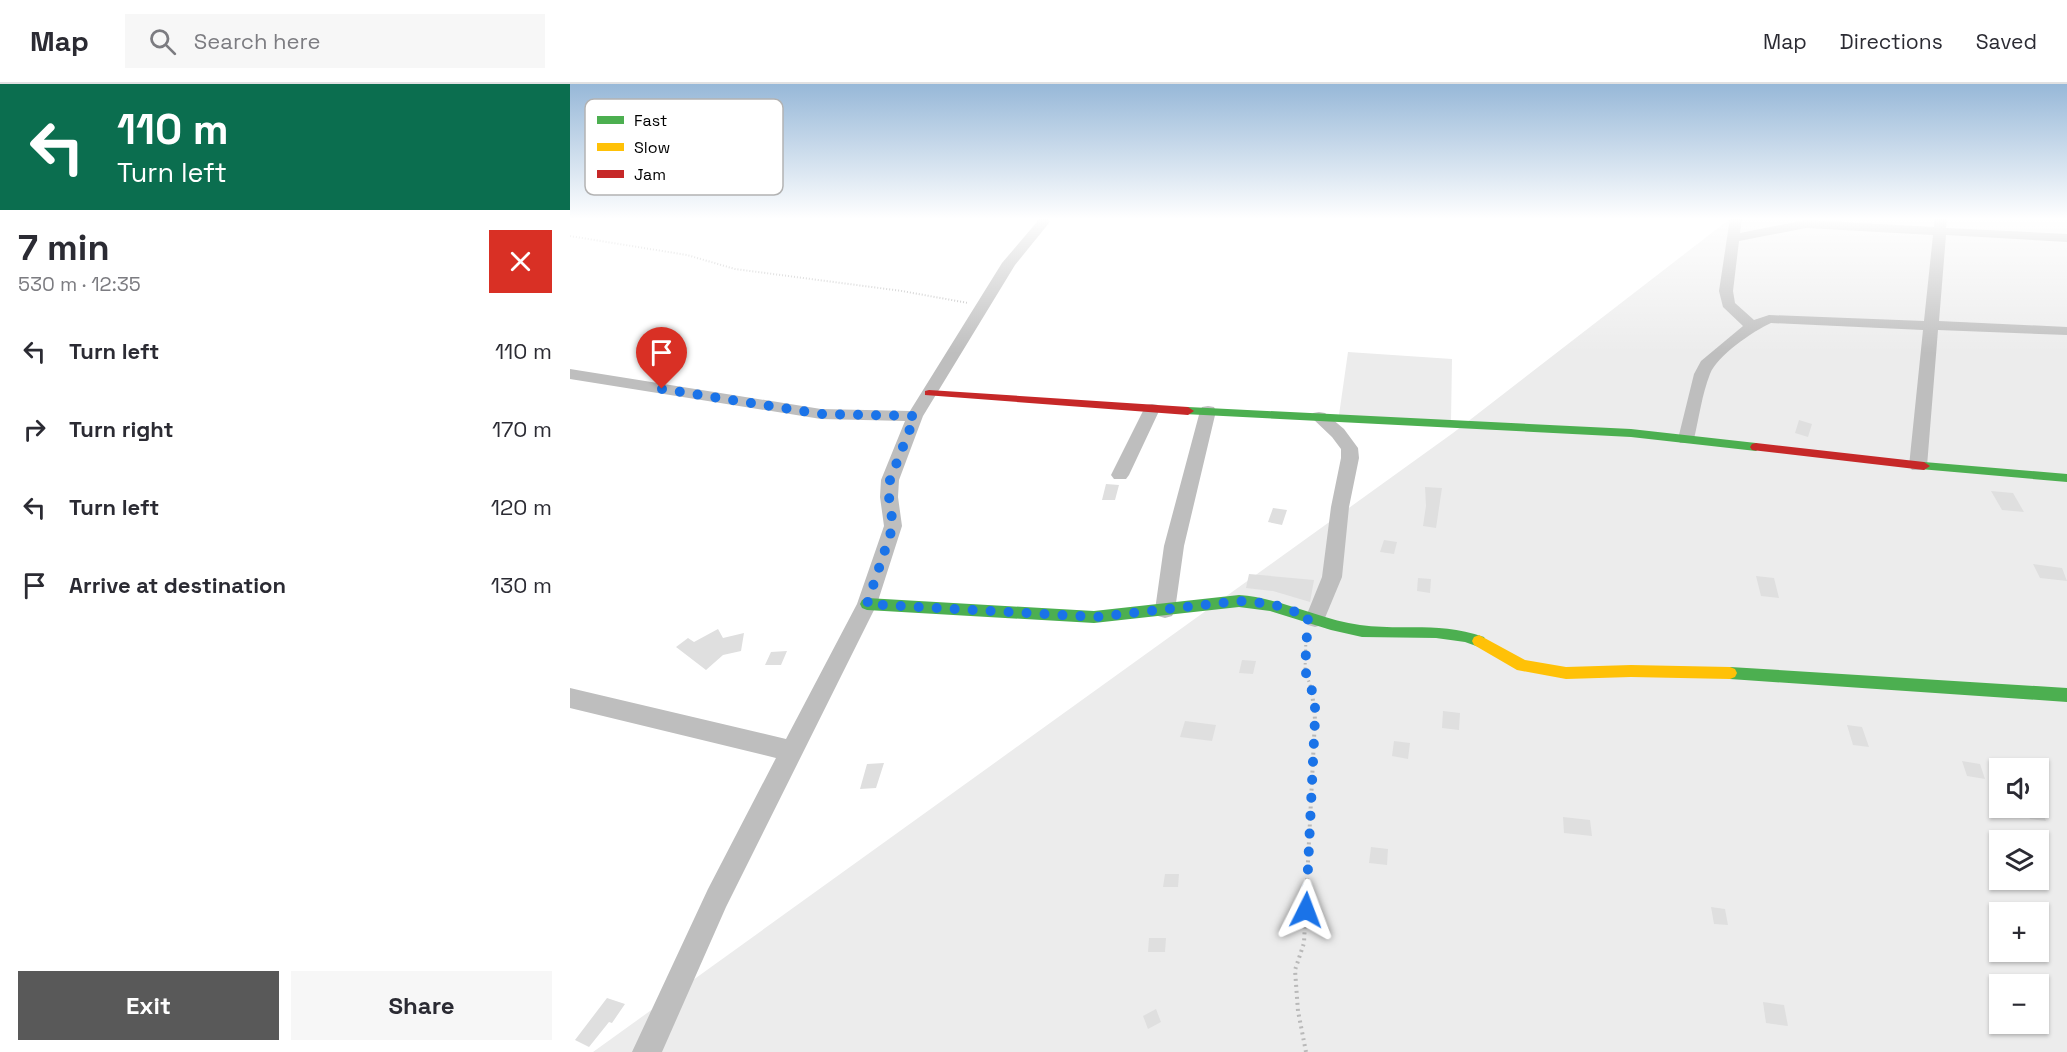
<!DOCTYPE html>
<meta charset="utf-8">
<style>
:root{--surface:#fff;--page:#f7f7f7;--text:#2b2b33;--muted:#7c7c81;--line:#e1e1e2;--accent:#595959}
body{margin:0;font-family:"Space Grotesk",sans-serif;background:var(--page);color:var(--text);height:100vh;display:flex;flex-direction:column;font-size:22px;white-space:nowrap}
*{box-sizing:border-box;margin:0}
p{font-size:20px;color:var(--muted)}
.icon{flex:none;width:33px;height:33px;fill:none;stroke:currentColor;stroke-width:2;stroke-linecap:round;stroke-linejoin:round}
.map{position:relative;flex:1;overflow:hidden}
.details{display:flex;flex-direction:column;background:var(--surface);width:570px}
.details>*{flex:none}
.hud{background:#0b6e4f;color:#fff;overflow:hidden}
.controls{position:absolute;left:1419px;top:674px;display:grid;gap:12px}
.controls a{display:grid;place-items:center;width:60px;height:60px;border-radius:0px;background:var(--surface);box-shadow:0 2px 4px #0004;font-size:30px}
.pin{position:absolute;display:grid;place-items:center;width:51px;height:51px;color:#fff;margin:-62px -26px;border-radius:50% 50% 50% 0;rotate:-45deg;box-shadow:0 0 6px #0007}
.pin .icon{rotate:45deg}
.me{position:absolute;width:66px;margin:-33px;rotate:3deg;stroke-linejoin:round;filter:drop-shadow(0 0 4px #0008)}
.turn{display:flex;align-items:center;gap:21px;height:126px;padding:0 18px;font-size:27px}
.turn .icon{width:78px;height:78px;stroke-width:2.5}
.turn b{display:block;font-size:42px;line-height:51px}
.round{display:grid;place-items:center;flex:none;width:63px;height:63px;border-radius:0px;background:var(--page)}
.head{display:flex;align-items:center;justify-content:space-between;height:102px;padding:0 18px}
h1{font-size:36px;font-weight:600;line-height:45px}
.primary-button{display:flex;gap:12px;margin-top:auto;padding:12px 18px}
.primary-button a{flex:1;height:69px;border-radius:0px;background:var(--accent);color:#fff;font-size:24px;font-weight:600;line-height:69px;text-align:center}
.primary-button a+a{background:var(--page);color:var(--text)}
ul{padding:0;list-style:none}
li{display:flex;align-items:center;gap:18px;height:78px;padding:0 18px}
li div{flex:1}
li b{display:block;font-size:22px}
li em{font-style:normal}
header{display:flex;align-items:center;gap:36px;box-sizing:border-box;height:84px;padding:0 30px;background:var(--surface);border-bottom:2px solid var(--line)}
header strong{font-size:28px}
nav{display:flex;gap:33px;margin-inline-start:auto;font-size:21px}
.search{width:420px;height:54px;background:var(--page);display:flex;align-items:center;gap:15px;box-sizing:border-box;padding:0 21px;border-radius:0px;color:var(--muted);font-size:22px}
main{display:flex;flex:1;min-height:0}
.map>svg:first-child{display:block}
.green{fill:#ececec;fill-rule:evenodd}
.building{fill:#dfdfdf}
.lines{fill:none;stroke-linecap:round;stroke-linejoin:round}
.path-far2{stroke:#b9b9b9;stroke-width:2;stroke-dasharray:1 2;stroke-linecap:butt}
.path-far1{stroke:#b9b9b9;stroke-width:3;stroke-dasharray:1.5 3;stroke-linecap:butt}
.path{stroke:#b9b9b9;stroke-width:4;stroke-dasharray:2 4;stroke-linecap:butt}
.street{fill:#bebebe;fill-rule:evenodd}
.fast{fill:#4caf50;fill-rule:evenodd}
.slow{fill:#ffc107;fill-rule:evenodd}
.jam{fill:#c62828;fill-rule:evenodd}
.route{stroke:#1a73e8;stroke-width:10;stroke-dasharray:0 18}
.key{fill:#fff;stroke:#b2b2b2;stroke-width:1.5}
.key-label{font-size:16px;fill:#000}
</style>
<header>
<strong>Map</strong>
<div class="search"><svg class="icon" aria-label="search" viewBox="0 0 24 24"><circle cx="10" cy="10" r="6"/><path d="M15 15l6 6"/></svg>Search here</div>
<nav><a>Map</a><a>Directions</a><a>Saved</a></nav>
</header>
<main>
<section class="details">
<div class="hud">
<div class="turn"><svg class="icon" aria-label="left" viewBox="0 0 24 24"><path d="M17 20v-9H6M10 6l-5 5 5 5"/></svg><div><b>110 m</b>Turn left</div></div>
</div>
<div class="head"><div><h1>7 min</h1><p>530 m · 12:35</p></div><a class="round" style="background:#d93025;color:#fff"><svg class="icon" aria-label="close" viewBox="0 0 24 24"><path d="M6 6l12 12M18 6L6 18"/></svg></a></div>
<ul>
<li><svg class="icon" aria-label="left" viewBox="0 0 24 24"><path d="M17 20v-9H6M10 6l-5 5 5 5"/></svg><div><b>Turn left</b></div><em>110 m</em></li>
<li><svg class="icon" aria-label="right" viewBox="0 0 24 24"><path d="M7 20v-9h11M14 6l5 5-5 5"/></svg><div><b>Turn right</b></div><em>170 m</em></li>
<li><svg class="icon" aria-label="left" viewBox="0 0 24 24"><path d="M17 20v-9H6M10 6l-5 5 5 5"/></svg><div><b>Turn left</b></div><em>120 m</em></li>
<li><svg class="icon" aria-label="arrive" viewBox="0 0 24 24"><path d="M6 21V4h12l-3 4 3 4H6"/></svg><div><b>Arrive at destination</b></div><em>130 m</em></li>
</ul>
<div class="primary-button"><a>Exit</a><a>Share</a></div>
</section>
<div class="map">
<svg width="1497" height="968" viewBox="0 0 1497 968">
<rect width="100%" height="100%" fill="#fff"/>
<!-- green -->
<path class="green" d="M1161,134h336v834h-1474l860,-619zM1430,684h38v39h-38zM1430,756h38v39h-38zM1430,828h38v39h-38zM1430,900h38v39h-38z
M778,268l104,7 -1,63 -112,-7z"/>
<!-- building -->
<path class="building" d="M1229,336l13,4 -4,13 -13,-4z
M536,400l13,1 -4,15h-13z
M855,403l17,1 -6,40 -13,-2 3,-20z
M1421,407l22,2 11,19 -22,-2z
M703,424l14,2 -5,15 -14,-3z
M814,456l13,2 -3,12 -14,-2z
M1463,480l29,4 5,13 -27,-3z
M679,490l65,6 -4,22 -37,-11 -27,-3z
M1186,492l18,2 5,20 -18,-2z
M848,494l13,1 -1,14 -13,-2z
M148,545l5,9 21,-5 -3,18 -18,4 -17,15 -30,-23 12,-9 6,4z
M217,567l-6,14h-16l6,-13z
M672,576l14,1 -3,13 -14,-1z
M873,627l17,2 -1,17 -17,-2z
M615,637l31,4 -4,16 -32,-4z
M1277,641l15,2 7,20 -16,-2z
M824,657l16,2 -2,16 -16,-3z
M1392,677l18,3 5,15 -18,-3z
M314,679l-8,25 -16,1 7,-25z
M1454,723h16l6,14 -16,-2z
M993,733l27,3 2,16 -28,-3z
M801,763l17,2 -1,16 -18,-2z
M595,790h14l-1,13h-15z
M1141,823l14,2 3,16 -14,-1z
M579,854h17l-1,14h-17z
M37,914l18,6 -13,19 -3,-1 -20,25 -14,-7z
M1193,918l21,3 4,21 -22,-3z
M586,925l5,13 -13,7 -5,-13z"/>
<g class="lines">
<!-- path-far2 -->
<path class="path-far2" d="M0,152l117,19 48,14 167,22 66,12"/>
<!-- path-far1 -->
<path class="path-far1" d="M736,552l-1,34 8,24"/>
<!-- path -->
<path class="path" d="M736,968l-8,-41 -3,-41 9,-27 11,-224 -3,-27"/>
<!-- street -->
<path class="street" d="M468,134h12l-1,5 -34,42 -92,151 -24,64 -1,17 4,29 -25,78 -151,303 -64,145h-30l76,-163 68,-131 -206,-50v-20l216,51 71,-135 27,-78 -4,-29 1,-17 24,-59 -84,-2 -251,-40v-10l251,40 89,2 92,-148 35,-41z
M1160,134h12l-2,15 66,-13 128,7 1,-9h12l-1,10 121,6v8l-121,-7 -7,86 128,6v8l-129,-5 -11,136 -3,4h-12l-3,-4 14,-136 -152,-7c-18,8 -54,33 -61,51 -8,20 -11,44 -16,65l-2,4h-12l-2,-4 16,-65 7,-13 42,-35 -20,-19 -4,-16zM1236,144l127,7 -9,86 -155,-6 -15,5 -19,-17 -2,-12 6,-50z
M582,320l6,1 2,4 -31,66 -3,4h-12l-3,-4 35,-70z
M638,322l6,1 2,4 -32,135 -9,64 -3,6 -7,2 -7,-2 -3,-6 9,-64 36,-135 2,-4z
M749,328l6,1 19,16 14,19 1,10 -10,49 -7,70 -20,48 -7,2 -7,-2 -3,-6 17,-42 9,-70 10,-49v-9l-9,-12 -21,-20 2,-4z"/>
<!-- fast -->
<path class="fast" d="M618,323l443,22 125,14 6,4 -6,4 -125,-14 -447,-23 -2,-3z
M1354,378l143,12v8l-147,-13 -2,-3z
M669,511c42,3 80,24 121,30 45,6 79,-4 124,12l2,4 -2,4 -5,2 -14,-5 -29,-4 -74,-1 -31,-7 -61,-19 -31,-4 -145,16 -227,-13 -5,-2 -2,-4 2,-4 5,-2 227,13z
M1160,583l337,21v14l-337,-23 -5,-2 -2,-4 2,-4z"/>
<!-- slow -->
<path class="slow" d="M909,551l46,25 41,7 65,-2 99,2 5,2 2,4 -2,4 -5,2 -99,-2 -65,2 -49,-9 -43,-25 -2,-4 2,-4z"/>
<!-- jam -->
<path class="jam" d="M359,306l259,17 6,4 -6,4 -263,-20v-4z
M1186,359l168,19 6,4 -6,4 -172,-20 -2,-3 2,-3z"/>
</g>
<!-- sky -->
<linearGradient id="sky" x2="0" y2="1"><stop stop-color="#97b8d8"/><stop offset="0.5" stop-color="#fff"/><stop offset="1" stop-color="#fff" stop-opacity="0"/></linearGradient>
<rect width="1497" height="269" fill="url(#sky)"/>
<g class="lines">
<!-- route -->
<path class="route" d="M92,305l159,25 94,2 -25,64 -1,17 4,29 -26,78 229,13 143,-16 33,3 36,12 -3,54 10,30v19l-9,191"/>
</g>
<!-- legend -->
<rect x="15" y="15" width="198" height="96" rx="9" class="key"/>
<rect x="27" y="32" width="27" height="8" fill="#4caf50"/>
<rect x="27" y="59" width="27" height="8" fill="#ffc107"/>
<rect x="27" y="86" width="27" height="8" fill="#c62828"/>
<g class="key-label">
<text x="64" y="42">Fast</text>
<text x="64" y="69">Slow</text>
<text x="64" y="96">Jam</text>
</g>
</svg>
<div class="controls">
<a><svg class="icon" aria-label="sound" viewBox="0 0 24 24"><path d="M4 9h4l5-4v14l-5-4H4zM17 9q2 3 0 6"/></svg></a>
<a><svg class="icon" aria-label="layers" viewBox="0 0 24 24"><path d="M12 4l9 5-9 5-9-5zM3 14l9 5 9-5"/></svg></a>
<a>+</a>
<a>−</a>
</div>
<div class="pin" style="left:92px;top:305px;background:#d93025"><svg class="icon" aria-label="arrive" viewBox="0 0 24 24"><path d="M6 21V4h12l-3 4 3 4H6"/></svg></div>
<svg class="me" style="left:736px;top:826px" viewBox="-20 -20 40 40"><path d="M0-17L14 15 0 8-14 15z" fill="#1a73e8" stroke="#fff" stroke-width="4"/></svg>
</div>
</main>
